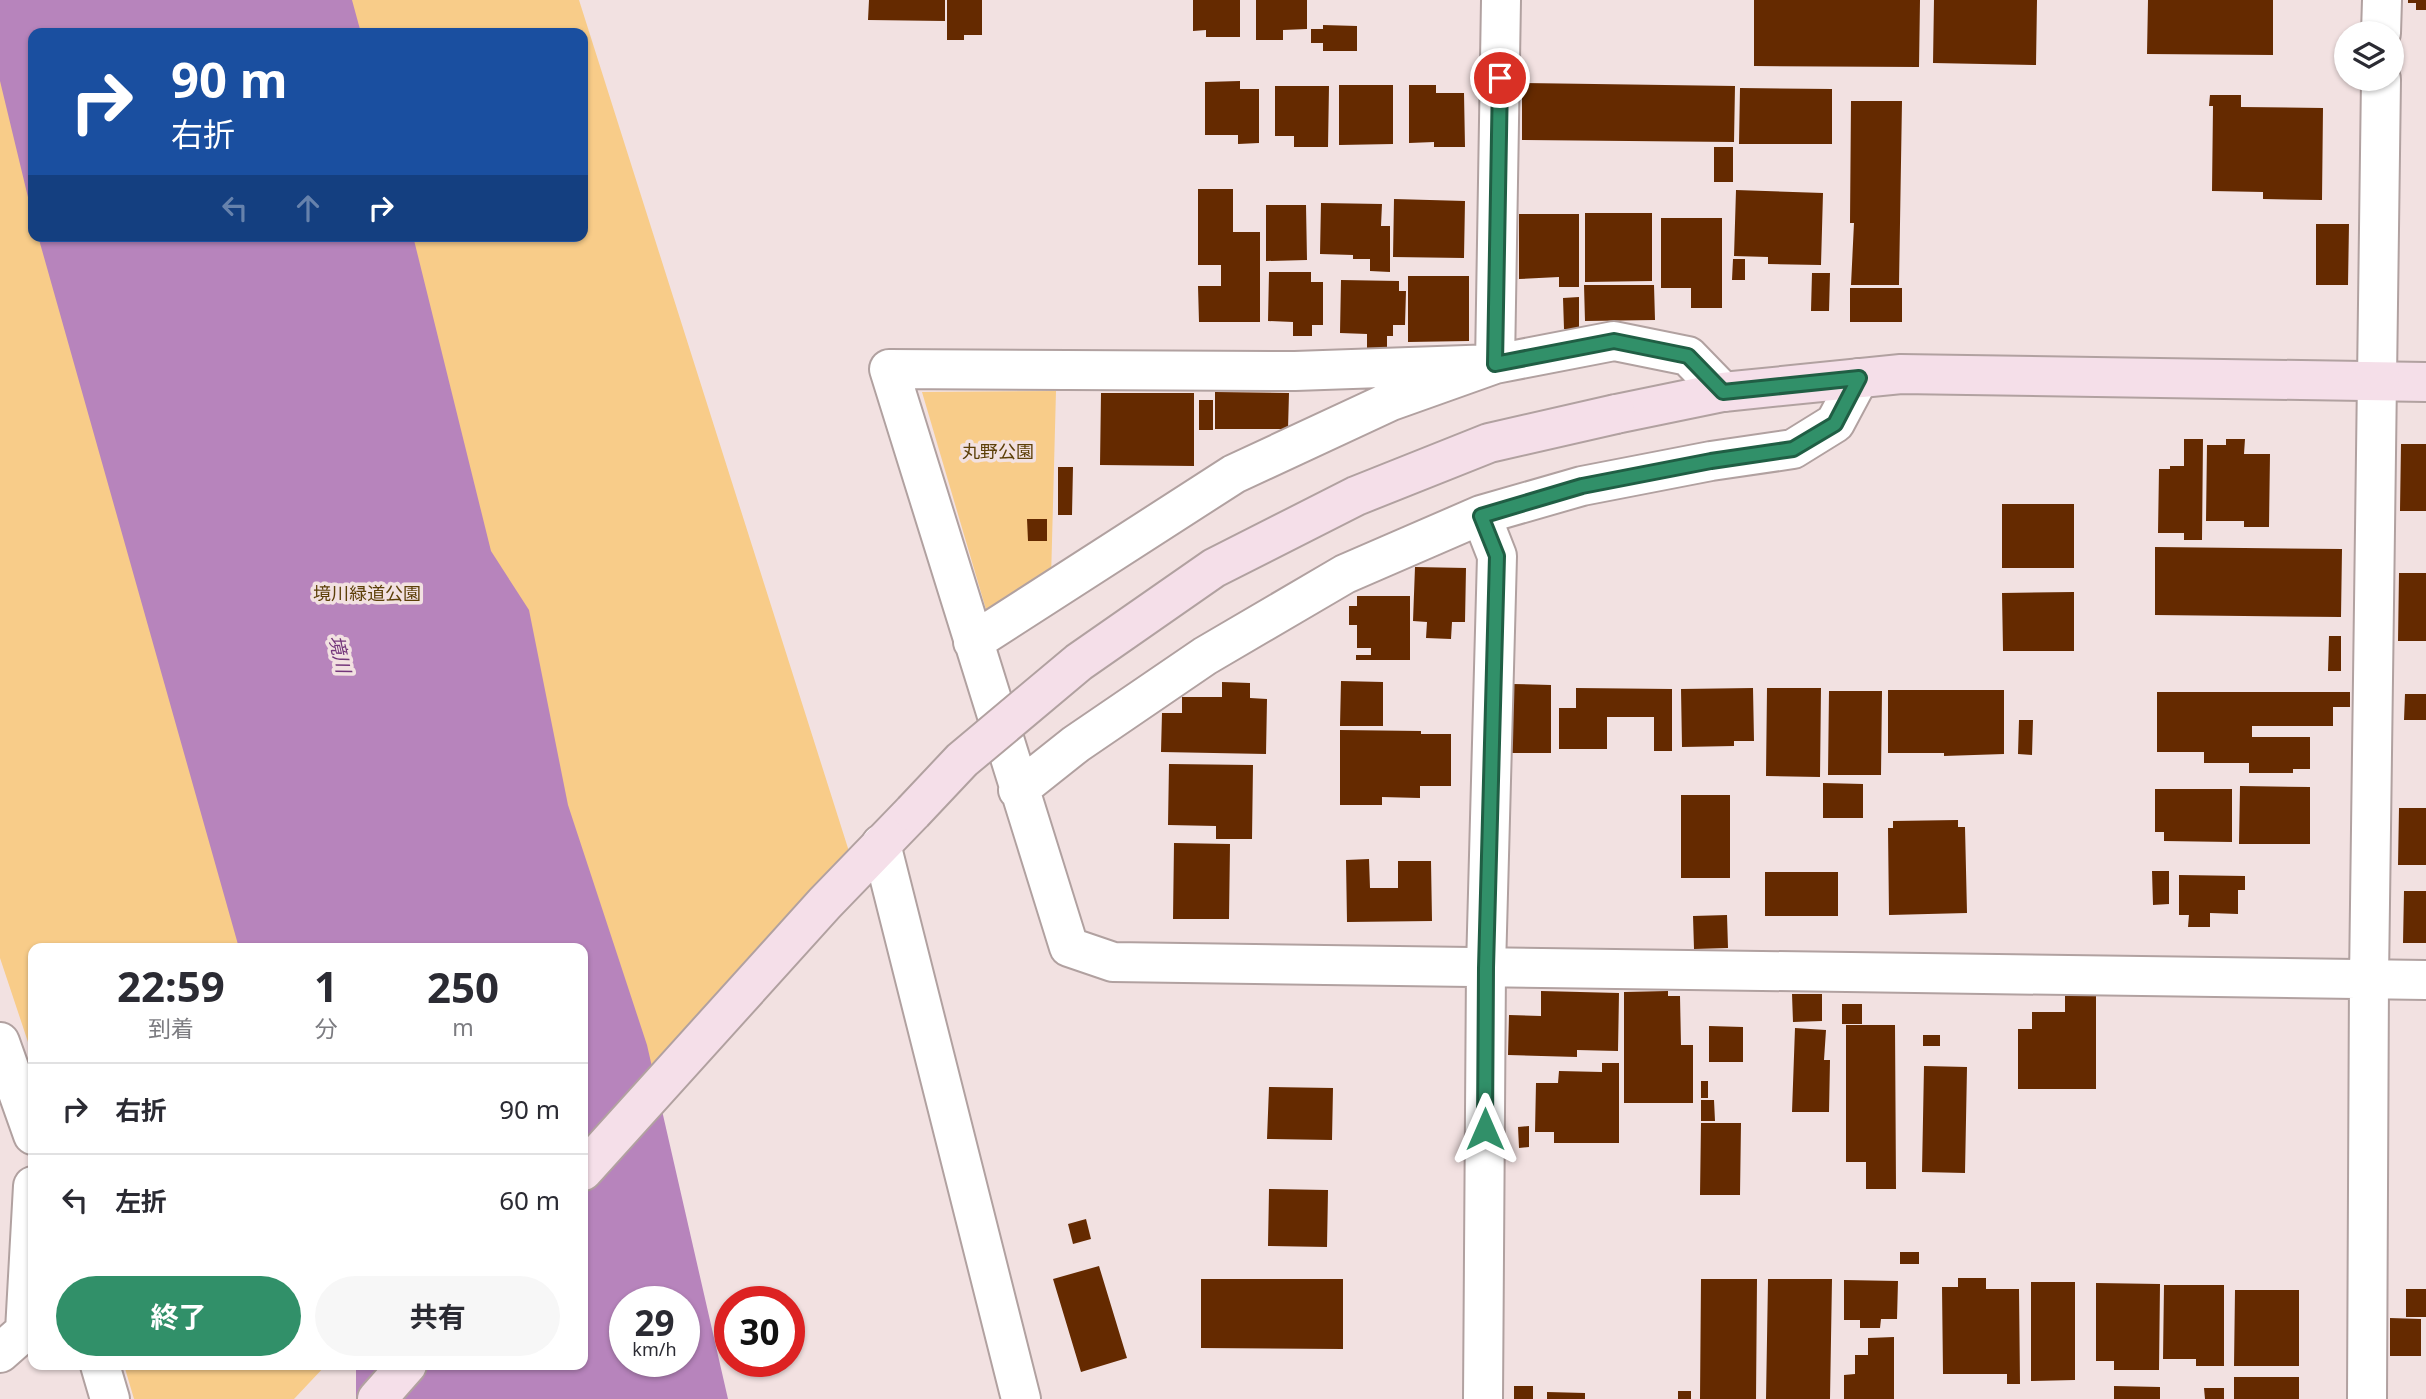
<!DOCTYPE html>
<html lang="ja">
<meta charset="utf-8">
<style>
:root{--surface:#fff;--page:#f7f7f7;--text:#2b2b33;--muted:#7c7c81;--line:#e1e1e2;--accent:#319069}
body{margin:0;font-family:"Noto Sans","Noto Sans JP",sans-serif;background:var(--page);color:var(--text);height:100vh;display:flex;flex-direction:column;font-size:26px;white-space:nowrap}
*{box-sizing:border-box;margin:0}
p{font-size:23px;color:var(--muted)}
.icon{flex:none;width:38px;height:38px;fill:none;stroke:currentColor;stroke-width:2;stroke-linecap:round;stroke-linejoin:round}
.map{position:relative;flex:1;overflow:hidden}
.side{position:absolute;left:28px;top:943px;width:560px;height:427px;display:flex;flex-direction:column;background:var(--surface);border-radius:14px;box-shadow:0 2px 5px #0004}
.side>*{flex:none}
.top-card{position:absolute;left:28px;top:28px;width:560px;height:214px;border-radius:14px;box-shadow:0 2px 5px #0004;background:#1a4fa0;color:#fff;overflow:hidden}
.controls{position:absolute;left:2334px;top:21px;display:grid;gap:14px}
.controls a{display:grid;place-items:center;width:70px;height:70px;border-radius:50%;background:var(--surface);box-shadow:0 2px 5px #0004;font-size:35px}
.speed{position:absolute;left:609px;top:1286px;display:flex;gap:14px;font-size:35px;font-weight:700;text-align:center}
.speed>*{display:grid;place-content:center;width:91px;height:91px;border-radius:50%;background:var(--surface);box-shadow:0 2px 5px #0004;line-height:1}
.speed small{font-size:18px;font-weight:400}
.speed .limit{border:10px solid #d22;background:#fff;color:#111}
.pin{position:absolute;display:grid;place-items:center;width:60px;height:60px;color:#fff;margin:-30px;border:4px solid #fff;border-radius:50%;box-shadow:0 2px 7px #0007}
.me{position:absolute;width:77px;margin:-38px;rotate:0deg;stroke-linejoin:round;filter:drop-shadow(0 0 5px #0008)}
.turn{display:flex;align-items:center;gap:24px;height:147px;padding:0 28px;font-size:32px}
.turn .icon{width:91px;height:91px;stroke-width:2.5}
.turn b{display:block;font-size:49px;line-height:60px}
.lanes{display:flex;align-items:center;height:66px;padding:0 28px;background:#0003;justify-content:center;gap:35px;direction:ltr}
.lanes .off{opacity:.35}
.eta{display:flex;justify-content:space-evenly;align-items:center;height:119px;text-align:center}
.eta b{font-size:42px;font-weight:700;line-height:49px}
.primary-button{display:flex;gap:14px;margin-top:auto;padding:14px 28px}
.primary-button a{flex:1;height:80px;border-radius:42px;background:var(--accent);color:#fff;font-size:28px;font-weight:700;line-height:80px;text-align:center}
.primary-button a+a{background:var(--page);color:var(--text)}
ul{padding:0;list-style:none}
li{display:flex;align-items:center;gap:21px;height:91px;padding:0 28px;border-top:2px solid var(--line)}
li div{flex:1}
li b{display:block;font-size:26px}
li em{font-style:normal}
.map>svg:first-child{display:block}
.green{fill:#f8cc89;fill-rule:evenodd}
.water{fill:#b784bc;fill-rule:evenodd}
.building{fill:#652a00}
.lines{fill:none;stroke-linecap:round;stroke-linejoin:round}
.street-casing{stroke:#b1a1a0;stroke-width:42}
.secondary-casing{stroke:#b1a1a0;stroke-width:42}
.street{stroke:#fff;stroke-width:38}
.secondary{stroke:#f5dfe9;stroke-width:38}
.secondary-bridge-casing{stroke:#b1a1a0;stroke-width:42;stroke-linecap:butt}
.secondary-bridge{stroke:#f5dfe9;stroke-width:38}
.route-casing{stroke:#205e44;stroke-width:18}
.route{stroke:#319069;stroke-width:12}
.labels{text-anchor:middle;dominant-baseline:central;stroke-width:7;stroke-linejoin:round;paint-order:stroke}
.park-label{font-size:18px;fill:#5c3f08;stroke:#f2e1e1}
.water-label{font-size:19px;font-style:italic;fill:#74367b;stroke:#f2e1e1}
</style>
<div class="map">
<svg width="2426" height="1399" viewBox="0 0 2426 1399">
<rect width="100%" height="100%" fill="#f2e1e1"/>
<!-- green -->
<path class="green" d="M0,0h579l274,864 -190,199 -80,65v-180h-550v109l-33,-99zM33,33h550v203h-550z
M1056,391l-5,188 -61,44 -68,-231z
M124,1365h202l-32,34h-160z"/>
<!-- water -->
<path class="water" d="M0,0h352l9,33h-328v185l-33,-137z
M38,236h375l78,315 38,59 39,195 79,240 81,354h-372v-34h227v-417h-344zM625,1302h59v60h-59z"/>
<!-- building -->
<path class="building" d="M869,0h76v21l-77,-1z
M947,0h35v35h-18v5h-17z
M1193,0h47v37h-34v-7l-13,1z
M1256,0h51v29l-24,1v10h-27z
M1754,0h166l-1,67 -165,-1z
M1934,0h103l-1,65 -103,-2z
M2148,0h125v55l-126,-1z
M2408,0h18v10h-10v-7h-8z
M1323,25l34,1v25h-34v-8h-12v-14h12z
M1240,81v8h19v54l-21,1v-9h-33v-53z
M1522,83l213,3 -1,56 -212,-2z
M1339,85h54v59l-54,1z
M1409,85h27v8h28l1,54h-31v-5l-25,1z
M1275,86h54l-1,61h-34v-11h-19z
M1740,88l92,1v55h-93z
M2210,95h31v12l82,1 -1,92 -59,-1v-7l-51,-1 1,-85h-4z
M1851,101h51l-3,184h-48l3,-62h-4z
M1714,147h19v35h-19z
M1198,189h35v43h27v90h-61l-1,-36h23v-21h-23z
M1736,190l87,3 -2,72 -53,-1v-7l-34,-1z
M1394,199l71,2 -1,57 -71,-1z
M1321,203l61,1 -1,22h9v46l-20,-1v-12h-17v-4l-33,-1z
M1266,205h40l1,55 -41,1z
M1585,213h67v68l-67,1z
M1519,214h60v73h-20v-10l-40,2z
M1661,218h61v90h-31v-20h-30z
M2316,224h33l-1,61h-32z
M1733,259h12v21h-13z
M1269,272h42v10h12v43h-11v11h-19v-14l-25,-1z
M1812,273h18l-1,38h-18z
M1408,276h61v65l-61,1z
M1341,280l58,1v10h7l-1,34h-12v11h-6v12h-20v-14l-27,-1z
M1584,285h70l1,35 -70,1z
M1850,288h52v34h-52z
M1579,297v32h-15l-1,-31z
M1215,392l74,1 -1,36h-73z
M1101,393h93v73l-94,-1z
M1199,400h14v30h-14z
M2184,439h19l-1,101h-18v-7h-26l1,-64h11v-3h14z
M2226,439h19l-1,15h26l-1,73h-25v-6h-38l1,-76h19z
M2401,444h25v67h-26z
M1058,467h15l-1,48h-14z
M2002,504h72v64h-72z
M1027,519h20v22h-19z
M2155,547l187,2 -1,68 -186,-2z
M1415,567l51,1 -1,54h-13l-1,17 -25,-1 1,-16 -14,-1z
M2399,573h27v68h-28z
M2074,592v59h-71l-1,-58z
M1357,596h53v64h-54v-5h15v-7h-14v-23h-8v-19h8z
M2329,636h12v35h-13z
M1341,681l42,1v44h-43z
M1222,682l28,1v15l17,1 -1,55 -105,-2 1,-39h20v-16h40z
M1512,684l39,1v68h-39z
M1576,688l96,1v62h-18v-34h-47v32h-48v-41h17z
M1753,688l1,53h-20v5l-52,1 -1,-58z
M1767,688h54l-1,89 -54,-1z
M1888,690h116v64l-60,2v-3h-56z
M1829,691h53l-1,84h-53z
M2157,692h193v15h-17v19h-81v11h58v32h-17v4h-44v-10h-45v-11h-47z
M2405,694h21v26h-22z
M2019,720h14l-1,35 -14,-1z
M1340,730l81,1v3h30v52h-31v12l-38,-1v8h-42z
M1169,764l84,1 -1,74h-36v-13l-48,-1z
M1823,783l40,1v34h-40z
M2240,786l70,1v57h-71z
M2155,789h77v53l-68,-1v-9h-9z
M1681,795h49v83h-49z
M2399,808h27v57h-28z
M1958,820v7h7l2,86 -78,2 -1,-87h5v-7z
M1174,843l56,1 -1,75h-56z
M1369,859l1,29h28v-27h33l1,60 -85,1 -1,-62z
M2152,871h17v33l-16,1z
M1765,872h73v44h-73z
M2179,875l66,1v14h-7v24l-28,-1v14h-22l1,-12h-10z
M2404,891h22v52h-23z
M1727,915l1,33 -34,1 -1,-33z
M1541,991l78,2 -1,58 -41,-1v7l-69,-2 1,-40 32,1z
M1668,991v5h12l1,49h12v58h-69v-111z
M1792,994h30v27l-29,1z
M2065,996h31v93h-78v-60h14v-17h33z
M1842,1004h20v20h-20z
M1846,1025h49l1,164h-30v-27h-20z
M1709,1026l34,1v35h-34z
M1795,1028l31,2 -2,30h6l-1,52h-37z
M1923,1035h17v11h-17z
M1602,1063h17v80h-65v-11h-19l1,-49h22l1,-12 43,1z
M1924,1066l43,1 -2,106 -43,-1z
M1701,1081h7v17h-7z
M1269,1087l64,1 -1,52 -65,-1z
M1701,1100h13l1,21h-14z
M1701,1123h40l-1,72h-40z
M1529,1126v21l-10,1 -1,-21z
M1269,1189l59,1 -1,57 -59,-1z
M1086,1219l5,20 -18,5 -5,-20z
M1900,1252h19v12h-19z
M1099,1266l28,92 -46,14 -28,-93z
M1958,1278h28v11h33l1,95h-13v-10h-64l-1,-87h16z
M1201,1279h142v70l-142,-1z
M1701,1279h56l-1,120h-56z
M1768,1279h64l-2,120h-64z
M1844,1280l54,1 -1,38h-16l-1,9h-20v-8h-16z
M2031,1282h44v98l-44,1z
M2096,1283l64,1 -1,86h-45v-9h-18z
M2164,1285h60v81h-28v-7h-33z
M2406,1289h20v28h-20z
M2235,1290h64v76h-65z
M2390,1318l31,1v37h-31z
M1894,1337v62h-50v-24l11,-1v-19h13v-17z
M2234,1377h65v22h-65z
M1514,1386h19v13h-19z
M2114,1386l46,1v12h-46z
M2204,1388h20v11h-19z
M1678,1391h13v8h-13z
M1547,1392l38,1v6h-38z"/>
<g class="lines">
<!-- street casing -->
<g class="street-casing">
<path id="street" d="M1501,0l-6,364 -200,7 -406,-2 180,578 44,15 1313,18
M2381,33l1,-33
M1481,515l16,41 -11,412 -3,431
M973,642l261,-168 157,-73 104,-37 119,-23 74,15 35,36
M1018,790l58,-46 129,-88 140,-82 136,-59 101,-29 129,-25 82,-12 42,-26 24,-45
M881,844l140,555
M0,1042l33,93
M0,1353l25,-22 8,-145
M100,1365l10,34
M2367,1399l2,-420 12,-900"/>
</g>
<!-- secondary casing -->
<g class="secondary-casing">
<path id="secondary" d="M1616,414l107,-22 178,-18 525,8
M583,1171l242,-268 88,-91
M377,1399l30,-34"/>
</g>
<!-- street -->
<use href="#street" class="street"/>
<!-- secondary -->
<use href="#secondary" class="secondary"/>
<!-- secondary-bridge casing -->
<g class="secondary-bridge-casing">
<path id="secondary-bridge" d="M913,812l49,-52 117,-98 135,-94 142,-72 133,-53 127,-29"/>
</g>
<!-- secondary-bridge -->
<use href="#secondary-bridge" class="secondary-bridge"/>
</g>
<g class="lines">
<!-- route casing -->
<g class="route-casing">
<path id="route" d="M1485,1129l1,-161 11,-412 -16,-40 101,-30 129,-25 82,-12 42,-25 24,-46 -136,14 -35,-36 -74,-15 -119,23 5,-286"/>
</g>
<!-- route -->
<use href="#route" class="route"/>
</g>
<g class="labels">
<!-- park labels -->
<g class="park-label">
<text x="998" y="451">丸野公園</text>
<text x="367" y="593">境川緑道公園</text>
</g>
<!-- water labels -->
<g class="water-label">
<text transform="translate(340 654) rotate(77)">境川</text>
</g>
</g>
</svg>
<div class="controls">
<a><svg class="icon" aria-label="layers" viewBox="0 0 24 24"><path d="M12 4l9 5-9 5-9-5zM3 14l9 5 9-5"/></svg></a>
</div>
<div class="speed"><div>29<small>km/h</small></div><div class="limit">30</div></div>
<div class="pin" style="left:1500px;top:78px;background:#d93025"><svg class="icon" aria-label="arrive" viewBox="0 0 24 24"><path d="M6 21V4h12l-3 4 3 4H6"/></svg></div>
<svg class="me" style="left:1485px;top:1129px" viewBox="-20 -20 40 40"><path d="M0-17L14 15 0 8-14 15z" fill="#319069" stroke="#fff" stroke-width="4"/></svg>
<div class="top-card">
<div class="turn"><svg class="icon" aria-label="right" viewBox="0 0 24 24"><path d="M7 20v-9h11M14 6l5 5-5 5"/></svg><div><b>90 m</b>右折</div></div>
<div class="lanes"><svg class="icon off" aria-label="left" viewBox="0 0 24 24"><path d="M17 20v-9H6M10 6l-5 5 5 5"/></svg><svg class="icon off" aria-label="ahead" viewBox="0 0 24 24"><path d="M12 20V5M6 11l6-6 6 6"/></svg><svg class="icon" aria-label="right" viewBox="0 0 24 24"><path d="M7 20v-9h11M14 6l5 5-5 5"/></svg></div>
</div>
<section class="side">
<div class="eta">
<div><b>22:59</b><p>到着</p></div>
<div><b>1</b><p>分</p></div>
<div><b>250</b><p>m</p></div>
</div>
<ul>
<li><svg class="icon" aria-label="right" viewBox="0 0 24 24"><path d="M7 20v-9h11M14 6l5 5-5 5"/></svg><div><b>右折</b></div><em>90 m</em></li>
<li><svg class="icon" aria-label="left" viewBox="0 0 24 24"><path d="M17 20v-9H6M10 6l-5 5 5 5"/></svg><div><b>左折</b></div><em>60 m</em></li>
</ul>
<div class="primary-button"><a>終了</a><a>共有</a></div>
</section>
</div>
